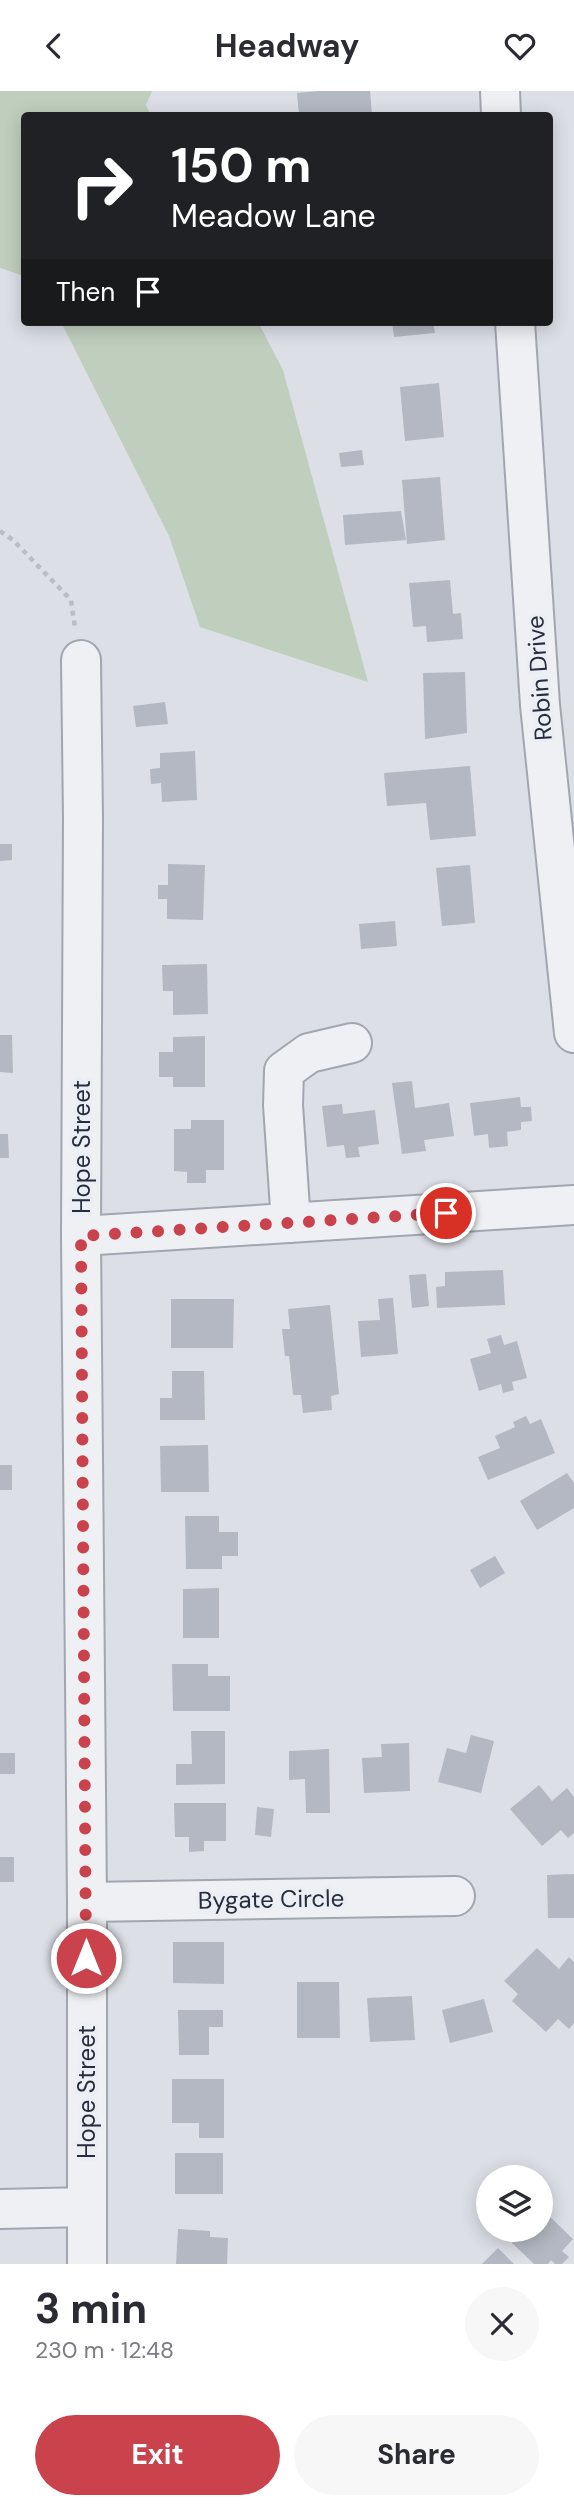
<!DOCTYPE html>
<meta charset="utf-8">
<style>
:root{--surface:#fff;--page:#f7f7f7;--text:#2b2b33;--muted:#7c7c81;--accent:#c9424c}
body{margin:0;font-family:"DM Sans",sans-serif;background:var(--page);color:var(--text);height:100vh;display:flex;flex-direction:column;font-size:26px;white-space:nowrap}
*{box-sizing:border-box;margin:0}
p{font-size:23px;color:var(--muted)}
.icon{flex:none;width:38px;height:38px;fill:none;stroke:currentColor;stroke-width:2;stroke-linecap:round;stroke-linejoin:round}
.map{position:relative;height:2173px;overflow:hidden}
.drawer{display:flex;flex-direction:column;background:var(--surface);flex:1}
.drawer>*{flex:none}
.guide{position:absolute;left:21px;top:21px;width:532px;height:214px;border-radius:7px;box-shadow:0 4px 18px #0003;background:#202124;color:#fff;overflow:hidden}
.buttons{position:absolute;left:476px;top:2074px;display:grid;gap:14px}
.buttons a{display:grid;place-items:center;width:77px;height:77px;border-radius:50%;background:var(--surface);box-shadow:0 4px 18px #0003;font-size:35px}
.pin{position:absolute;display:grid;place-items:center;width:60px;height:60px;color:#fff;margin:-30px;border:4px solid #fff;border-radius:50%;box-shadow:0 2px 7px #0007}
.me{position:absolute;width:77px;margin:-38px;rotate:0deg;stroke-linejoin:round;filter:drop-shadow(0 0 5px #0008)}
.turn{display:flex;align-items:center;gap:24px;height:147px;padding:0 35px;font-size:32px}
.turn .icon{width:91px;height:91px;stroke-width:2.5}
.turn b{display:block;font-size:49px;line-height:60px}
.then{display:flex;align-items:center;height:66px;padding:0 35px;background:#0003;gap:14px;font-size:26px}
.round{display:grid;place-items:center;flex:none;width:74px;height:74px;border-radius:37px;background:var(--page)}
.summary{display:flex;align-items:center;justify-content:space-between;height:119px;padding:0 35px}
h1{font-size:42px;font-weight:700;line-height:52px}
.button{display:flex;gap:14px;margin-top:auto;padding:14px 35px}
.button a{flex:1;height:80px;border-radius:42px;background:var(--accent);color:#fff;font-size:28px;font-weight:700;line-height:80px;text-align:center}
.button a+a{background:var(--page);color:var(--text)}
header{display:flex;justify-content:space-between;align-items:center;height:91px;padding:0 35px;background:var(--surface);font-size:32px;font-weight:700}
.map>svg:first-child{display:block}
.green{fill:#c0cfbd}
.building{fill:#b3b8c2}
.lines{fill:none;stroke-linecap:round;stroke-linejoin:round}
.minor-casing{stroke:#a2a6af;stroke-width:42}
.path{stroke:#babdc4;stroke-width:4.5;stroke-dasharray:5 5;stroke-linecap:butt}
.minor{stroke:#eef0f4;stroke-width:38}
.route{stroke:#c9424c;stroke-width:12;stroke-dasharray:0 21.6}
.labels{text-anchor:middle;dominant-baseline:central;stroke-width:7;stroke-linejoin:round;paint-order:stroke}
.street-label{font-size:24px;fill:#262c3b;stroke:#ebeef4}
</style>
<header><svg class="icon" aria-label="back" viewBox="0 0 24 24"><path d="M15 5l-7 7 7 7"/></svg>Headway<svg class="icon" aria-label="heart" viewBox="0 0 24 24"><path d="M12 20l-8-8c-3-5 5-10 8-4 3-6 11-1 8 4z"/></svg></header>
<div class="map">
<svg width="574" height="2173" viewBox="0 0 574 2173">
<rect width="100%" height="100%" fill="#dcdfe6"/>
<!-- green -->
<path class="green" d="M0,0h152l-6,14 5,10h-127v161l-24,-8z
M61,231h197l25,48 85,312 -168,-55 -31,-91z"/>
<!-- building -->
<path class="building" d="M319,0h51l2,24h-73l-2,-22z
M392,231h41l2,11 -41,4z
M439,292l5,54 -39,4 -5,-54z
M362,359l2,15 -23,2 -2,-14z
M440,386l5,63 -38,4 -5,-64z
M401,420l5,29 -61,5 -2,-30z
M450,489l3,34 8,-1 2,26 -36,3 -1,-16 -13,1 -4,-44z
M465,581l2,61 -42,6 -2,-66z
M165,611l3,22 -32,3 -3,-21z
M195,660l2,49 -35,2 -1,-19 -10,1 -1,-15 10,-1v-15z
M470,675l6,70 -46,4 -4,-37 -39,3 -3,-33z
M0,753h12v16l-12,1z
M168,773l37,1 -2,55 -36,-1v-20h-9v-14h10z
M470,774l5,58 -33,3 -6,-58z
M395,830l2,25 -36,3 -2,-25z
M207,873l1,50 -35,1v-24h-10l-1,-26z
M0,944h12l1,38 -13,-1z
M205,945v51h-32v-10h-14v-25h14v-15z
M412,990l3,27 34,-5 5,33 -30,4 2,11 -24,3 -10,-71z
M520,1006l1,10h10l1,14 -11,1v8l-14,2 1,14 -19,2 -1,-14 -14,2 -4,-33z
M342,1013l1,10 32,-4 4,34 -21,3 2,10 -14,1 -2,-13 -17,2 -5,-41z
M191,1029h33v50h-18v13h-19v-11l-13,-1v-42h17z
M0,1043h8l1,24h-9z
M503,1179l2,35 -68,3 -1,-21 9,-1v-14z
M426,1183l3,32 -17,2 -3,-33z
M393,1207l5,56 -37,3 -3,-36 22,-1 -2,-21z
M171,1208h63l-1,49h-62z
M330,1214l9,89 -8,2 1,14 -29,3 -2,-18h-8l-4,-39h-4l-3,-27h8l-2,-20z
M501,1244l3,10 13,-4 10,37 -15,4 2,8 -11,3 -2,-9 -22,7 -9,-32 21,-6 -4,-14z
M172,1280h32l1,49h-45v-22h12z
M526,1325l4,8 11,-5 14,34 -67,27 -10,-23 22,-9 -5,-12 20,-9 -2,-5z
M208,1354l1,47h-48l-1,-46z
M0,1374h12v25h-12z
M567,1382l7,10v25l-37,22 -17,-29z
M185,1425h34v16h19v24h-16v13h-36z
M495,1465l10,17 -25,15 -10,-18z
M219,1497v50h-36v-49z
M172,1573h36v12h22v35h-57z
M191,1640h34v53l-49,1v-21h16z
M471,1644l23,6 -13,52 -43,-11 9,-34 19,5z
M409,1652l1,48 -46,2 -2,-35 20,-1 -1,-13z
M329,1658l1,64h-24l-1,-34 -16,1v-29z
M0,1662h15v21h-15z
M539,1694l13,16 15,-13 7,9v36l-6,5 -7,-8 -19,16 -32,-37z
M174,1712h52v38h-22v10l-15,1v-15h-14z
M257,1716l17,2 -3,28 -16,-2z
M0,1766h14v25h-14z
M574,1783v44h-26l-1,-43z
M173,1851h51v42l-51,-1z
M537,1857l22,21 10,-12 5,5v61l-5,6 -11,-10 -12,13 -34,-31 6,-7 -14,-13z
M297,1891h42l1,56h-43z
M412,1905l3,44 -45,2 -3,-44z
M484,1908l9,33 -43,11 -8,-33z
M178,1919h45v17h-14v28h-30z
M172,1988h52v59h-25v-15h-27z
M175,2062h48v41h-48z
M544,2120l29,28 -11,12 7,6 -7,7h-7l-4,-4 -3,4h-14l-22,-21 13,-14h16v-16z
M178,2138l32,2v6l18,1 -1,26h-51z
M498,2157l16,16h-32z"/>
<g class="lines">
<!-- minor casing -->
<g class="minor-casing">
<path id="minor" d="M500,0l1,24
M515,231l25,383 34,328
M81,569l2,158 -2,418 6,666v362
M291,1132l-8,-118 1,-34 25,-18 43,-10
M81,1145l493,-31
M87,1811l368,-6
M0,2118l86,-2"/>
</g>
<!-- path -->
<path class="path" d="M0,440l13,9 58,60 4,28"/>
<!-- minor -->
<use href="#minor" class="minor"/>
</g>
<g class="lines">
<!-- route -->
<path class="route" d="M86,1867l-5,-722 365,-23"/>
</g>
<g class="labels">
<!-- street labels -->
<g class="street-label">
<text transform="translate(539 587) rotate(-94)">Robin Drive</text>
<text transform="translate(81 1056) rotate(-90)">Hope Street</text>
<text transform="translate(271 1808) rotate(-1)">Bygate Circle</text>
<text transform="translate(86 2001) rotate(-90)">Hope Street</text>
</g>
</g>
</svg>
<div class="buttons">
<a><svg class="icon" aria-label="layers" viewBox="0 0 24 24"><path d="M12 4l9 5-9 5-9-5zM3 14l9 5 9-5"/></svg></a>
</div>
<div class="pin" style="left:446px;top:1122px;background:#d93025"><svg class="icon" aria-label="arrive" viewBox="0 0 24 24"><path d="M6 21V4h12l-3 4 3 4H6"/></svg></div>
<svg class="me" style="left:86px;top:1867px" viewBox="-20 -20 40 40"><circle r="17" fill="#c9424c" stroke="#fff" stroke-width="3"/><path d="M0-11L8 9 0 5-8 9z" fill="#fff"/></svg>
<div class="guide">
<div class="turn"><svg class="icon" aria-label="right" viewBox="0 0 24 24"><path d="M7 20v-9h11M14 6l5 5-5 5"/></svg><div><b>150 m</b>Meadow Lane</div></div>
<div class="then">Then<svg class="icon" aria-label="arrive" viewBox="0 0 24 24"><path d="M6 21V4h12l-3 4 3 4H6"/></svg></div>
</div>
</div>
<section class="drawer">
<div class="summary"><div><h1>3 min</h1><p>230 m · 12:48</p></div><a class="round"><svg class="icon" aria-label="close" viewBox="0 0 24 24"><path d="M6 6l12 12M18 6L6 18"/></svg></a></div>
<div class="button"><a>Exit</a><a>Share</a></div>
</section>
